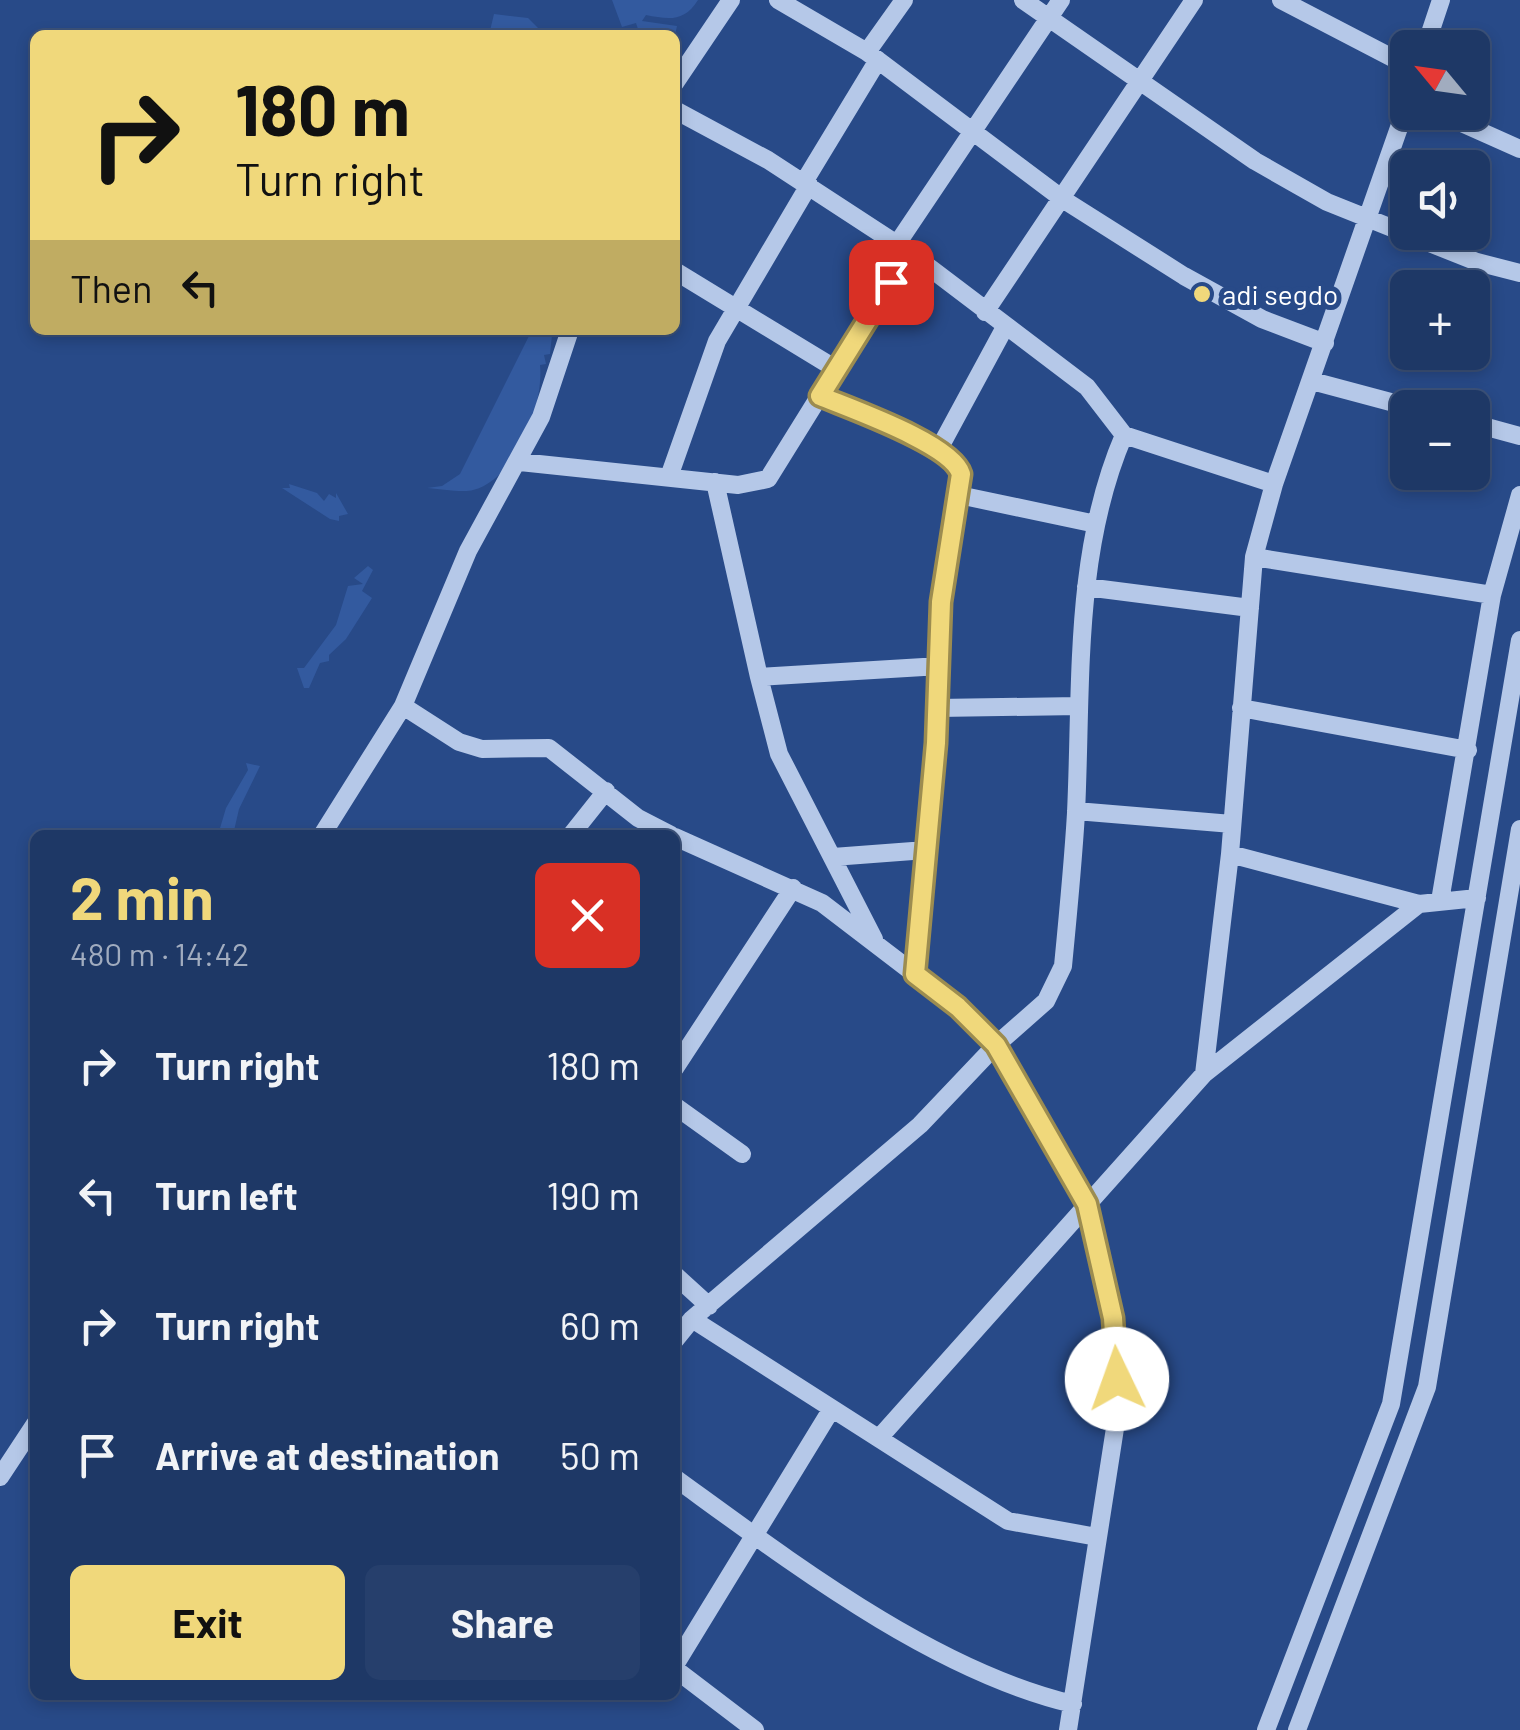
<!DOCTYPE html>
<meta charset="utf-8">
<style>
:root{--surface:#1e3866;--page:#263f6c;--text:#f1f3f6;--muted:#a1acbf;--line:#3c527a;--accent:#f0d87b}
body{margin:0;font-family:Barlow,sans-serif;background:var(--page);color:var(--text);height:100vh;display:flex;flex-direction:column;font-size:38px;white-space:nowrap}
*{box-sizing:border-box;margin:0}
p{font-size:32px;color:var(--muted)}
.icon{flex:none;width:55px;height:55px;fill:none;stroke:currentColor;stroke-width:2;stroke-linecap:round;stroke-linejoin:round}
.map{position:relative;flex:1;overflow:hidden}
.side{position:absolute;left:30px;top:830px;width:650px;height:870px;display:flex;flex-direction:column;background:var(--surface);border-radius:15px;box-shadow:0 5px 15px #0003,0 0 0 2px var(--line)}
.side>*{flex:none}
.guide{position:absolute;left:30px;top:30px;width:650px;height:305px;border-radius:15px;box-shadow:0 5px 15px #0003,0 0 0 2px var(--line);background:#f0d87b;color:#111;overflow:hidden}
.needle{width:65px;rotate:299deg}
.controls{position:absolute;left:1390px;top:30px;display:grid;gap:20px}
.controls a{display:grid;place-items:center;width:100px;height:100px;border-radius:15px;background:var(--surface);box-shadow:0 5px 15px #0003,0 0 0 2px var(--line);font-size:50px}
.pin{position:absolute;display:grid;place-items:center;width:85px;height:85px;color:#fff;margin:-42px;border-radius:20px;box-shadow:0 5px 15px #0006}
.me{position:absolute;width:110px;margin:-55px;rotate:357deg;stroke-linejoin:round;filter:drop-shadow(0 0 8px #0008)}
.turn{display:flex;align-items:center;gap:35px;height:210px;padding:0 40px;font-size:45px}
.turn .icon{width:130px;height:130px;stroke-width:2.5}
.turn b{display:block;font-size:70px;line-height:85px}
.then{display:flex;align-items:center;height:95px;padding:0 40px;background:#0003;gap:20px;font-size:38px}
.round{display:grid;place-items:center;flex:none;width:105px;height:105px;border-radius:15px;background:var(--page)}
.headline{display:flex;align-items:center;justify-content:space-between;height:170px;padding:0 40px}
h1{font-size:60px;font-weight:700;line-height:75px;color:var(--accent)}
.action{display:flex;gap:20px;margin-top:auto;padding:20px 40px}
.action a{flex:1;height:115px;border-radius:15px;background:var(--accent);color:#111;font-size:40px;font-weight:700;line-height:115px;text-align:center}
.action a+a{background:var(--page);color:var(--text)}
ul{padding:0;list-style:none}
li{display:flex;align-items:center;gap:30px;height:130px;padding:0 40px}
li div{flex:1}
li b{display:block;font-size:38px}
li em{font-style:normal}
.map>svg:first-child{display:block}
.green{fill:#335a9f}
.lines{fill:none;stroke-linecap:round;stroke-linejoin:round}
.minor{stroke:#b5c8e8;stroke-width:18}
.route-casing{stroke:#9c8c50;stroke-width:25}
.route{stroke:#f0d87b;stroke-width:18}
.poi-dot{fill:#f0d87b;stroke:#284a88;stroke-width:4}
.labels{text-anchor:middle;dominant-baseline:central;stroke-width:10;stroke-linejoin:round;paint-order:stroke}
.poi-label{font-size:28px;fill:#fff;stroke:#284a88;text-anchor:start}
</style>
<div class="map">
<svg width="1520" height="1730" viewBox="0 0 1520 1730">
<rect width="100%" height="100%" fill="#284a88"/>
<!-- green -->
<path class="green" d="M612,0h86c-14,23 -31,19 -52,15l-4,6 35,5 -2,9h-35l-4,-12 -14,4z
M494,14l34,4 17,17h-56z
M532,330h15l-4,7 9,-2 -2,19 -6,1 2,9 -6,1c4,39 -23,114 -67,125 -8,3 -34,-1 -46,-2l15,-2 18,-12z
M289,484l28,9 7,8 5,-7 7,4v-5l12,21 -9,2v5l-9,-2 -48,-31h8z
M368,566l5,4 -11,21 10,7 -26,41 -17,16v6l-9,2 -11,25h-5l-7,-20h7l32,-43 12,-39 15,-2 -9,-6z
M246,763l14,3 -21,43 -6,26h-15l8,-27 22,-38z"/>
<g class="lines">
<!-- minor -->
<path class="minor" d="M778,0l89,52 197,148 120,76 78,43 63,24
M1023,0l232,161 72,41 150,60 43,11
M1281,0l127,66
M1425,48l16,-48
M867,52l37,-52
M675,83l56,-83
M1408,102l-134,382 -20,73 -24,297 -26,220 215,-170 58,-6
M675,110l93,50 141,92 178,135 37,48 150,49
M1437,112l83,37
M804,182l74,-122
M897,244l164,-244
M675,271l161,98
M985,312l209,-312
M1312,381l101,27
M820,395c31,14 132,49 141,78l-20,129 -6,141 -20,231
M1472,423l48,13
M939,449l66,-122
M520,462l218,23 30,-6 141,-227
M670,474l47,-133 92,-156
M715,482l44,195
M959,495l137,29
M1254,557l238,38
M1086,587l164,21
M403,706l56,36 23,7 67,-1 89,70 33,17
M937,708l142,-2
M1241,708l227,42
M1076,811l156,13
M322,835l81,-129 65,-155 73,-134 29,-87
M571,835l35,-44
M675,837l147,66 136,104 38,38 91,160 26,113 5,91 -50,321
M1230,854l189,50
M833,857l93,-7
M1440,901l52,-306 28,-100
M874,939l-95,-185 -20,-77 181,-11
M675,1068l118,-180
M675,1106l67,48
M675,1275l34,31
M692,1319l316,202 89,16
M675,1340l17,-21 228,-194 76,-80 50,-44 17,-35c5,-51 10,-102 13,-153 6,-127 -3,-260 48,-378
M879,1438l325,-364
M0,1477l35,-53
M675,1478c116,84 258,193 398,226
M675,1665l156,-255
M675,1669l80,61
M1266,1730l125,-326 129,-764
M1297,1730l130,-343 93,-558"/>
</g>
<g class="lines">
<!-- route casing -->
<g class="route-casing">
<path id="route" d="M891,282l-71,114c31,13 132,48 141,78l-20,128 -5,141 -21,231 43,33 38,38 91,159 26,114 4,61"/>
</g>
<!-- route -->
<use href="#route" class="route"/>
</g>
<!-- markers -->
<circle class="poi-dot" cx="1202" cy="294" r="10"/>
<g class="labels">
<!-- poi labels -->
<g class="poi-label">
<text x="1222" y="294">adi segdo</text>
</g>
</g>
</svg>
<div class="controls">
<a><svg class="needle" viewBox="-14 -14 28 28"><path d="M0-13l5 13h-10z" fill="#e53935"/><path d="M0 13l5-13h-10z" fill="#a1acbf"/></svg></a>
<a><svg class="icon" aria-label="sound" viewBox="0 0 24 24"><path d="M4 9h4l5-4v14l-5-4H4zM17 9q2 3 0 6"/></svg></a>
<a>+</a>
<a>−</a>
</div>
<div class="pin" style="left:891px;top:282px;background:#d93025"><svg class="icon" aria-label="arrive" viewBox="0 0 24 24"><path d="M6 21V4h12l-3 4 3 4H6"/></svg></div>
<svg class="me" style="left:1117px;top:1379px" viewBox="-20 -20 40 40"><circle r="19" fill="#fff"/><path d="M0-13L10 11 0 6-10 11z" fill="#f0d87b"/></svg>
<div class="guide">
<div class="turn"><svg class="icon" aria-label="right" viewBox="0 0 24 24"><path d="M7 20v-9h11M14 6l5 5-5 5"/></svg><div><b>180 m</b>Turn right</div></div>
<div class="then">Then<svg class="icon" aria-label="left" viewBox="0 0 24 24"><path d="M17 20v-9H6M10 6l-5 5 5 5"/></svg></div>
</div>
<section class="side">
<div class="headline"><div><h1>2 min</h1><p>480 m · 14:42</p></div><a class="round" style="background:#d93025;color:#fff"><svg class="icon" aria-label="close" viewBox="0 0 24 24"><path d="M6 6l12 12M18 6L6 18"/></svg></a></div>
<ul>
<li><svg class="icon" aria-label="right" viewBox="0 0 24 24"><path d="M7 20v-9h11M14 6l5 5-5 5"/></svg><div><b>Turn right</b></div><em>180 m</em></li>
<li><svg class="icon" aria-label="left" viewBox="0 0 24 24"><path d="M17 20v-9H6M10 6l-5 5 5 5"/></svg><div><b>Turn left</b></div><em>190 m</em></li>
<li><svg class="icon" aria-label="right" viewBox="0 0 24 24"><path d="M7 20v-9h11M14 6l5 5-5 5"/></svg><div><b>Turn right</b></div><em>60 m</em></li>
<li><svg class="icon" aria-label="arrive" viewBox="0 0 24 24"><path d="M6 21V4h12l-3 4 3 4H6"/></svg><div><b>Arrive at destination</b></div><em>50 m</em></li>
</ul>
<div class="action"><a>Exit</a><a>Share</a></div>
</section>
</div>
